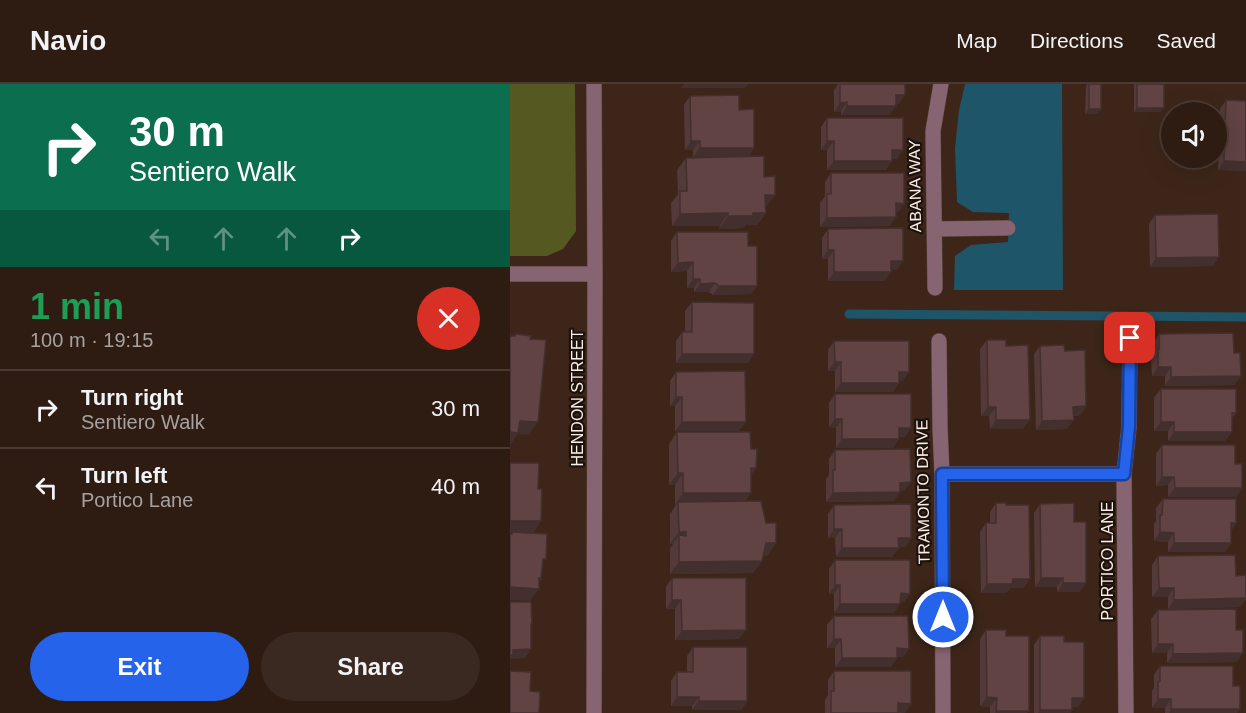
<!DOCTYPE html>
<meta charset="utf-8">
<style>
:root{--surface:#2e1c13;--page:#3a2921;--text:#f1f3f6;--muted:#a7a1a0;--line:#493a33;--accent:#2563eb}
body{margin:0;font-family:Helvetica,sans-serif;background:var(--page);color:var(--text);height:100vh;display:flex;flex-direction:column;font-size:22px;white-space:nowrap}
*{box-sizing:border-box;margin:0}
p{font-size:20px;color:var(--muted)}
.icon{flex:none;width:33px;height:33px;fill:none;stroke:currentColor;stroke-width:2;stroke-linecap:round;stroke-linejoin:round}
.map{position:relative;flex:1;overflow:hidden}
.side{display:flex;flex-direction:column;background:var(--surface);width:510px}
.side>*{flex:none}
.guide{background:#0b6e4f;color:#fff;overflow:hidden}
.tools{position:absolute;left:651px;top:18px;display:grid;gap:12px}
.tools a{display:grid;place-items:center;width:66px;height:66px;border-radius:50%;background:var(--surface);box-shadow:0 6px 24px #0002,0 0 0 2px var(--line);font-size:30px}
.pin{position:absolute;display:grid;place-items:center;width:51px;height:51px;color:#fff;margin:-26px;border-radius:12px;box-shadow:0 3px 9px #0006}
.me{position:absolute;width:66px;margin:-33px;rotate:0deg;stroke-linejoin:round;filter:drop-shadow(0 0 4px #0008)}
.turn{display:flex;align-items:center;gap:21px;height:126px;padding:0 30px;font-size:27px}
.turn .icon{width:78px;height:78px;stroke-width:2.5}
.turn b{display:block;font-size:42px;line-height:51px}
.lanes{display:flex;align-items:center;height:57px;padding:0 30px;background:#0003;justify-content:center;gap:30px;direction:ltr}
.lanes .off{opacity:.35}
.round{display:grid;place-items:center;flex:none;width:63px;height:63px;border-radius:32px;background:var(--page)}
.overview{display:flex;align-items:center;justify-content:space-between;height:102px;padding:0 30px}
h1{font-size:36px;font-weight:700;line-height:45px;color:#1e9e55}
.primary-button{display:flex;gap:12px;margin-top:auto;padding:12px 30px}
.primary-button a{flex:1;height:69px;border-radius:36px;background:var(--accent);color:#fff;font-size:24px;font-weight:700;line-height:69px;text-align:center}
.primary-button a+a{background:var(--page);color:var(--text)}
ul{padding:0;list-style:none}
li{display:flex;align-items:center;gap:18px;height:78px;padding:0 30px;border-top:2px solid var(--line)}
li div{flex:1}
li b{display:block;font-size:22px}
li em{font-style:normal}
header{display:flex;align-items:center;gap:36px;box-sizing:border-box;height:84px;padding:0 30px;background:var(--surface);border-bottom:2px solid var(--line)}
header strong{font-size:28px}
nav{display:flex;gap:33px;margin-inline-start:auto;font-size:21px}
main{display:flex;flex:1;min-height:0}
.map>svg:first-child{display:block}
.green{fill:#565821}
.water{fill:#1e5569}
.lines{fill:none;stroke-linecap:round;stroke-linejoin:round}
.stream{stroke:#1e5569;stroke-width:9}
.minor-casing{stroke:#584236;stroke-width:16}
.minor{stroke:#876471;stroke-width:15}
.wall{fill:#533a39}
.shaded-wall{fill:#432f2e}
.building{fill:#604342;stroke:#432f2e;stroke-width:1.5}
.route-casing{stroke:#184099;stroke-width:15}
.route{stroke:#2563eb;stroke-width:10}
.labels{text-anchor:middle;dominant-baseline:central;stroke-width:4.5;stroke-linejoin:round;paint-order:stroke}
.street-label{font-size:16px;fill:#fdede5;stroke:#1c120c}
</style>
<header>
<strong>Navio</strong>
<nav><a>Map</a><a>Directions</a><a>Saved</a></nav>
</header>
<main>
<section class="side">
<div class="guide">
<div class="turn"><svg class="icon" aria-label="right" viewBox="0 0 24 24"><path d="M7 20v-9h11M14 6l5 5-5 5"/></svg><div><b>30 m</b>Sentiero Walk</div></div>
<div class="lanes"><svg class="icon off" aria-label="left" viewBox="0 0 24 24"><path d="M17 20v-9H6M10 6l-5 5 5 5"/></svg><svg class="icon off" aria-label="ahead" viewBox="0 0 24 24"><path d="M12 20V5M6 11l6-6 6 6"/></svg><svg class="icon off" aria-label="ahead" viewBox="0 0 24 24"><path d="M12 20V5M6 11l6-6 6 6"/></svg><svg class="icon" aria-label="right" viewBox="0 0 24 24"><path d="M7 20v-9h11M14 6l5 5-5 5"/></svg></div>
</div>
<div class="overview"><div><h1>1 min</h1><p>100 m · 19:15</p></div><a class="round" style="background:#d93025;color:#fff"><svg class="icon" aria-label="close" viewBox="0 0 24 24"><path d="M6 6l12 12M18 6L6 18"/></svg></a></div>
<ul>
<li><svg class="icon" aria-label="right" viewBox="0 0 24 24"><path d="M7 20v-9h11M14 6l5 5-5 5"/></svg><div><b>Turn right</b><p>Sentiero Walk</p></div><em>30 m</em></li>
<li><svg class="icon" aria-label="left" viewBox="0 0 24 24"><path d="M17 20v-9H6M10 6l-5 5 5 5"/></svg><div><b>Turn left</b><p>Portico Lane</p></div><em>40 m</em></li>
</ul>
<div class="primary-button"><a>Exit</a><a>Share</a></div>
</section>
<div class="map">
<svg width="736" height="629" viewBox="0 0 736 629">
<rect width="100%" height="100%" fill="#3d2619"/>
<!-- green -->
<path class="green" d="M0,0h65l1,147 -13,18 -16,7h-37z"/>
<!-- water -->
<path class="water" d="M455,0h97l1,206h-109l1,-34 16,-11 37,-3 1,-29 -36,-1 -16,-10 -2,-54 4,-38z"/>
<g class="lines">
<!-- stream -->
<path class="stream" d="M339,230l397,3"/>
<!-- minor casing -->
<g class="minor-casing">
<path id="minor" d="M84,0l1,190 -1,439
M424,145l74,-1
M0,190h85
M425,204l-2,-157 8,-47
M429,257l1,87 2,46 1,239
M432,390h182
M616,629l-2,-239 5,-47 1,-89"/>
</g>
<!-- minor -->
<use href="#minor" class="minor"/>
</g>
<!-- wall -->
<path class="wall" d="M328,0h67l-6,20h-3l-7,11h-48v-4l-7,1v-22z
M577,0h14l-3,30h-13l1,-27z
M624,0h30l-4,28h-26z
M180,12l49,14 15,38 -6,9 16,20 2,30h-1l1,6 -9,12h-11l-2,3 -25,1 1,-3h-48l-1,-23 7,-9 -1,-24 9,-12 38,-1h-31v-7h-8l-1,-45z
M716,16l20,1v70l-28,-1 2,-61z
M317,34l70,41h-5l-6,11h-59v-20h-6v-23z
M321,89l73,31 -6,8h-2l-6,14 -70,1v-24l5,-7v-14z
M645,131l58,51 -63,1 -1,-43z
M318,145l69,41h-6v2l-7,9h-56v-22h-6v-21z
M167,148l71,14 9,40 -6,8 -38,1 -4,-3h-15v-4h-7v-17l-16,1v-31z
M182,218l62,52 -6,9h-72v-22l6,-9h3v-21z
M649,250l75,19 7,23 -7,9 -69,1v-10h-13l-1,-18 2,-3v-12z
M477,256l19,6 17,83h-33l-1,-13h-8l-1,-67z
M324,257l69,40h-4l-6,11h-58v-21h-7v-21z
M530,262l25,5 21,55 -6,9 -6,1 -7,13 -31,1 -2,-76z
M166,288l63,59h-64v-25h-5v-25z
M651,305l75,24 -4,5 -7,23h-57v-10h-14v-33z
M325,310l70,43h-6l-6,11h-57v-20l-7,-1v-24z
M167,348l74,17 5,19 -5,7 -6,26 22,55h-4l-1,5 -9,12 -83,1v-26l3,-4h-3v-30l6,-9h-1v-20h-6v-41z
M652,361l73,19 7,24 -6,9h-68v-12l-12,1v-32z
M325,366l76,32 -7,9h-4l-6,10 -68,1v-23l3,-4v-16z
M653,415l73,24 -5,8v12l-6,9h-57v-10l-14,-1v-17l2,-3v-13z
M486,419l10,2 18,83h-14l-4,5h-25l-1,-61 6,-9h4v-11z
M530,420l34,18 12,61 -7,9h-22v-5h-22l-1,-74z
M324,421l77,33 -6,9h-6l-7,10h-56l-1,-19h-7v-24z
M648,472l78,20 10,-1v24l-6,8 -72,2v-12h-16v-32z
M325,476l75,34 -6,8h-4l-6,11h-60v-19h-5v-25z
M162,494l67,61 -64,1v-31h-9v-22z
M648,526l79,52 -70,1v-10h-15l-1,-34z
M324,532l69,41h-6l-6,10h-56v-19h-8v-23z
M476,546l20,6 21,77h-37v-6l-10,-1v-67z
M530,552l24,6 14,65h-6l-2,6h-36v-68z
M183,563l54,54 -6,9h-49v-4h-21v-25l6,-9h10v-16z
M650,582l73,20 4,27h-72v-5h-13v-17l2,-3v-13z
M324,587l71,42h-80v-13l3,-5v-15z"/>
<!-- shaded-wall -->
<path class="shaded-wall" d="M174,0h64l-3,4h-64z
M386,11h9l-6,9h-9z
M337,18l-6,9 -7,1 6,-9z
M337,22h49l-7,9h-48z
M627,24h27l-4,4h-26z
M579,25h12l-3,5h-13z
M181,57h9l-7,9h-8z
M317,57h7l-7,9h-6z
M190,64h54l-6,9h-55z
M382,66h11l-6,9h-12z
M324,77h58l-6,9h-59z
M714,77l22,1v9l-28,-1z
M255,111h10l-9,12h-10z
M386,119l8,1 -6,8h-8z
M218,129l-8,13h-48l8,-12z
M243,129h13l-9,12h-11l-2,3 -25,1 9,-13z
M386,133l-6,9 -70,1 7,-9z
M318,166h6l-6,9h-6z
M709,173l-6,9 -63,1 6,-9z
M381,177h12l-6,9h-13z
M183,178l-6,9 -16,1 7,-9z
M324,188h57l-7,9h-56z
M183,195h7l-6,9h-7z
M205,199l-6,9h-15l6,-8z
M209,202h38l-6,8 -38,1z
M172,270h72l-6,9h-72z
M325,278h6l-6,9h-7z
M648,283h13l-6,9h-13z
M389,288h10l-6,9h-11z
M731,292l-7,9 -69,1 6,-9z
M331,299h58l-6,9h-58z
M166,313h6l-7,9h-5z
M576,322l-6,9 -13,1 6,-9z
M478,323h8l-7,9h-8z
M325,335h7l-6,9 -7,-1z
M486,336h34l-7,9h-33z
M564,336l-7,9 -31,1 6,-9z
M10,337l18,1 -9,13 -11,-1 -8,11v-13z
M172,338h64l-7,9h-64z
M651,338h13l-6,9h-14z
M389,344h12l-6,9h-12z
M664,348h58l-7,9h-57z
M332,355h57l-6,9h-57z
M241,384h5l-8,12z
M168,389h5l-8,12h-6z
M652,393h12l-6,8 -12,1z
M401,398l-7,9 -10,1 6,-9z
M665,404h67l-6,9h-68z
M390,408l-6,9 -68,1 7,-9z
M173,409h68l-9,13 -64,-4 -2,3h-1z
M0,437h31l-8,13 -21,-2 -2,2z
M721,439h5l-6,9z
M324,445h8l-7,9h-7z
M169,448h7l-7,9v-6l-6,9h-3z
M650,448l14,1 -6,9 -14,-1z
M388,454h13l-6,9h-13z
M256,459h10l-9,13h-10z
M664,459h57l-6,9h-57z
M332,464h57l-7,9h-56z
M252,477l-9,12 -83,1 9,-12z
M29,494l2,1 -7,9 5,1 -9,12 -20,-1v-13z
M531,494h22l-6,9h-22z
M503,495h17l-6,9h-14l-4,5h-25l6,-9z
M553,499h23l-7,9h-22z
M325,501h5l-6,9h-5z
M649,504h15l-6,9h-16z
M391,509l9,1 -6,8h-10z
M736,514l-6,9 -72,2 6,-9z
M162,516h9l-6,9h-9z
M330,520h60l-6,9h-60z
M236,546l-7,9 -64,1 7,-9z
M324,555h7l-6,9h-8z
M648,560h15l-6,9h-15z
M387,564l12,1 -6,8h-12z
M21,565l-6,9 -14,1 -1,1v-6l3,-4z
M733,569l-6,9 -70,1 6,-9z
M332,574h55l-6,9h-56z
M167,613h22l-7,9h-21z
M477,613l10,1 -7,9 -10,-1z
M562,614h12l-6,9h-12z
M648,615h13l-6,9h-13z
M189,617h48l-6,9h-49z
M388,619l13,1 -6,9 -14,-1z
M661,625h69l-3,4h-68z
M530,626h32l-2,3h-32z
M486,627h33l-2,2h-32z"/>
<!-- building -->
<path class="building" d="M330,0h65v11h-9v11h-49v-4l-7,1z
M579,0h12v25h-12z
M627,0h27v24h-27z
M229,11v15l15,-1v39h-54v-7h-9l-1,-45z
M716,16l20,1v61l-22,-1z
M317,34h76v32h-11v11h-58v-20h-7z
M254,72v21l11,-1v19h-10l1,18h-13v3h-25v-3l-48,1v-23h7l-1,-33z
M321,89h73v31l-8,-1v14l-69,1v-24h4z
M708,130l1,43 -63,1 -1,-43z
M393,144v33h-12v11h-57v-22h-6v-21z
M167,148h71v14h9v40h-38l-4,-3 -15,1v-5h-7v-17l-15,1z
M182,218l62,1v51h-72v-22h10z
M723,249l1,20h6l1,23 -70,1v-10h-13v-18h1v-15z
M6,250l15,2 -1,3 16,1 -8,82 -18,-1 -2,12 -8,-1v-96h5z
M477,256h19v6l22,-1 2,75h-34v-13h-8z
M324,257h75v31h-10v11h-58v-21h-6z
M554,261l1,6 20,-1 1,56 -13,1 1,13 -32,1 -2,-75z
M235,287l1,51h-64v-25h-6v-25z
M651,305h75v24h-4v19h-58v-10h-13z
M325,310h76v34h-12v11h-57v-20h-7z
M167,348h73l1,17h6l-1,19h-5v25h-68v-20h-5z
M652,361h73v19h7v24h-67l-1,-11h-12z
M400,365l1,33 -11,1v9l-67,1v-23h2v-20z
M0,379h29l-1,26h4l-1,32h-31z
M653,415h73v24h-5v20h-57v-10l-14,-1v-17h2z
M251,417l5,22h10v20h-10l-4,18 -83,1v-27l7,1v-4h-7l-1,-30z
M486,419h10v2h23l1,74h-17l-1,5h-25l-1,-61h10z
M564,419v19h12v61h-23v-5h-22l-1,-74z
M401,420v34h-13l1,10h-57v-19h-8v-24z
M2,448l35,2 -1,25h-3l-2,20 -2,-1v11l-29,-2v-53h2z
M725,471l1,21 10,-1v23l-72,2v-12h-15l-1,-32z
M325,476h75v34l-9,-1 -1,11h-60v-19h-5z
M162,494h74v52l-64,1 -1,-31h-9z
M0,518h21l1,22h-1v25l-18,1v5h-3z
M726,525v21h7v23l-70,1v-10h-15v-34z
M324,532h74l1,33 -12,-1v10h-55l-1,-19h-7z
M476,546h20v6h23v75h-33l1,-13 -10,-1z
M530,552h24v6h20v56h-12v12h-32z
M183,563h54v54h-48v-4h-22v-25h16z
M650,582h73v20h7v23h-69v-10h-13v-17l2,-1z
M0,587l21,1 -1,19 10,1 -1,21h-29z
M324,587h77v33l-13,-1v10h-67v-22h3z"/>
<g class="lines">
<!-- route casing -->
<g class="route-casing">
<path id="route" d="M433,533l-1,-143h182l5,-47 1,-89"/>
</g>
<!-- route -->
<use href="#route" class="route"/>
</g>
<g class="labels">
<!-- street labels -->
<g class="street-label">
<text transform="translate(405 102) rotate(-91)">ABANA WAY</text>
<text transform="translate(67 314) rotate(-90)">HENDON STREET</text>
<text transform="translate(413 408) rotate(-91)">TRAMONTO DRIVE</text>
<text transform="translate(597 477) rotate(-90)">PORTICO LANE</text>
</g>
</g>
</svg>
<div class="tools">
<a><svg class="icon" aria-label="sound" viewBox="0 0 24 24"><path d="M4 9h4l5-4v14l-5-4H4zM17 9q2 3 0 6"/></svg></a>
</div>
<div class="pin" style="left:620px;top:254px;background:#d93025"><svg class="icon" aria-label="arrive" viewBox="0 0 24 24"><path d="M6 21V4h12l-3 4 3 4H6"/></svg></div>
<svg class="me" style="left:433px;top:533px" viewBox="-20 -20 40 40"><circle r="17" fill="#2563eb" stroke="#fff" stroke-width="3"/><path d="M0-11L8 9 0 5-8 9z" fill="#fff"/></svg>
</div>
</main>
